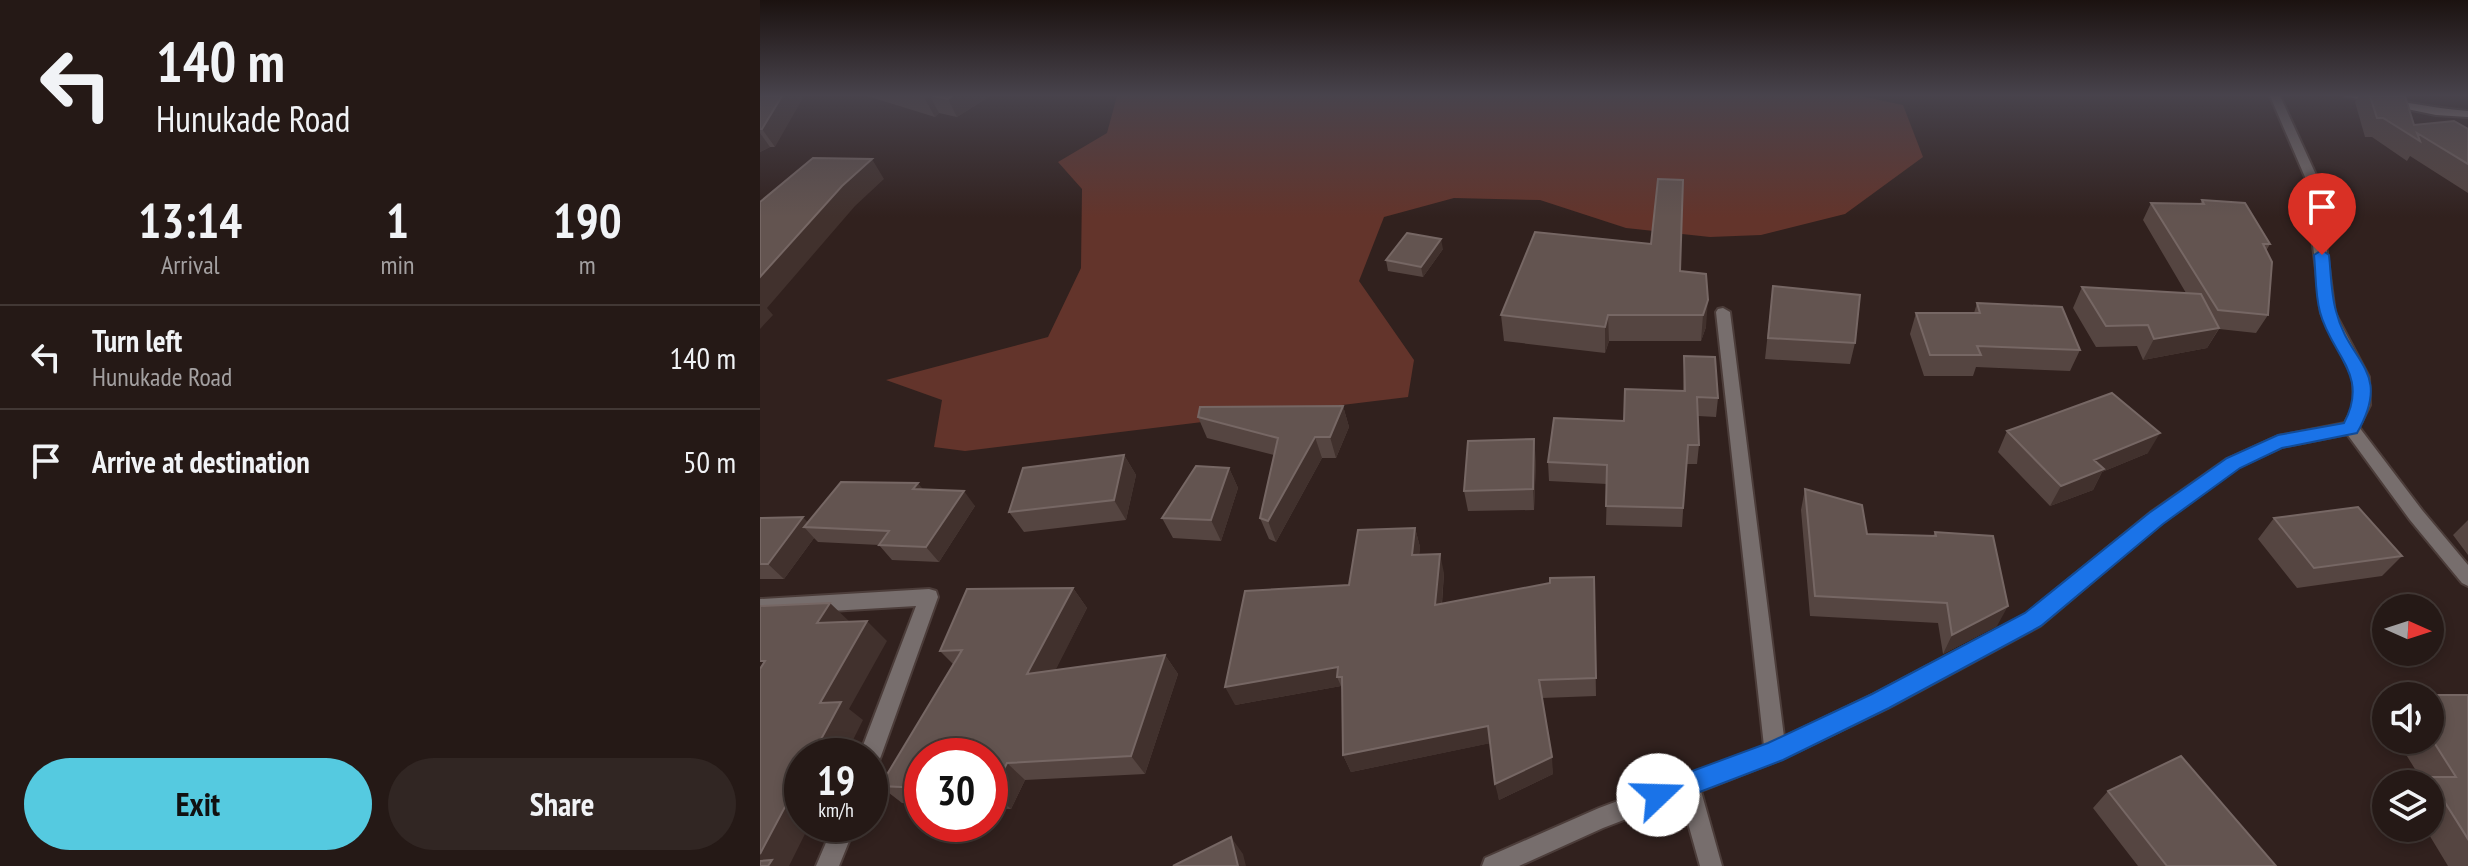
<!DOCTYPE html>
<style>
:root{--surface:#251916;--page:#312623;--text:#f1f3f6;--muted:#a3a0a1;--line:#423835;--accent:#55cae0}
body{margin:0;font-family:"PT Sans Narrow",sans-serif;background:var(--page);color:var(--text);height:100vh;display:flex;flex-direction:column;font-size:30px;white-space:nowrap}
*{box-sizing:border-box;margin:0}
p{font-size:26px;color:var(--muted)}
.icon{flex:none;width:44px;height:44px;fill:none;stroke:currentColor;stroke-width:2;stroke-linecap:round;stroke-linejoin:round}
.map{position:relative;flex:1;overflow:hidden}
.sheet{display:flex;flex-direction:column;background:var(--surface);width:760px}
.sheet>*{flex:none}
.top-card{background:#251916;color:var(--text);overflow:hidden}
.needle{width:52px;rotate:93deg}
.fabs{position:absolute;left:1612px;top:594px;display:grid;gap:16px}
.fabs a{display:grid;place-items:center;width:72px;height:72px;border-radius:50%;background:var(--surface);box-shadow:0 4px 12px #0003,0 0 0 2px var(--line);font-size:40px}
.speed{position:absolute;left:24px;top:738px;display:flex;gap:16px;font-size:40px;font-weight:700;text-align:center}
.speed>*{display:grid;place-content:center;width:104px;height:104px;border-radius:50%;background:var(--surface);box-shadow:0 4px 12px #0003,0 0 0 2px var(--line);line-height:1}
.speed small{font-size:20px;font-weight:400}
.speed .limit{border:12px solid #d22;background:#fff;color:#111}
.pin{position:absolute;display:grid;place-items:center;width:68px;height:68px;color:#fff;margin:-82px -34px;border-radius:50% 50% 50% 0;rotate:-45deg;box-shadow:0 0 8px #0007}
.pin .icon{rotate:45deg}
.me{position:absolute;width:88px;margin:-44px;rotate:69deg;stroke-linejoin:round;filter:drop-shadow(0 0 6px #0008)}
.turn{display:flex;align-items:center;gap:28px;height:168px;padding:0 24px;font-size:36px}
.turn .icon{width:104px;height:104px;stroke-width:2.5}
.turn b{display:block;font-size:56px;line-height:68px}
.eta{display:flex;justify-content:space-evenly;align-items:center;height:136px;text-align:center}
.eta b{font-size:48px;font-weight:700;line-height:56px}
.button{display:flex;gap:16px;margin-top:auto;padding:16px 24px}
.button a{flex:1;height:92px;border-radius:48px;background:var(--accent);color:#111;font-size:32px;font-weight:700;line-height:92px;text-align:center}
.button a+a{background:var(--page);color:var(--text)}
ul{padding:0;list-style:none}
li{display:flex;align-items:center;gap:24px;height:104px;padding:0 24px;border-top:2px solid var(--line)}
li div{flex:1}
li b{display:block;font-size:30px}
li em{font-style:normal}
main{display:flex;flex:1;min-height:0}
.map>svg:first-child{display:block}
.green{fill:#63342b}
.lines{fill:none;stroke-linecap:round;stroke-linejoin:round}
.street-casing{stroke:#4c3d3a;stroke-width:4}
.secondary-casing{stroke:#4c3d3a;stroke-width:4}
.street{fill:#776e6d;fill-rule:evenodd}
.secondary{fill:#a59895;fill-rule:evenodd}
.wall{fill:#554541}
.shaded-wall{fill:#41312d}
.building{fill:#635450;stroke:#766764;stroke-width:2}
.route{fill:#1a73e8;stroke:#114b97;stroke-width:2}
</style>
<main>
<section class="sheet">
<div class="top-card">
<div class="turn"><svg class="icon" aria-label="left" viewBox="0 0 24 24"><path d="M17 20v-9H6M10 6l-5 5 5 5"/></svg><div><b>140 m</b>Hunukade Road</div></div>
</div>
<div class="eta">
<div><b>13:14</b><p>Arrival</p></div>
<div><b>1</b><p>min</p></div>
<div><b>190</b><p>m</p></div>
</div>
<ul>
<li><svg class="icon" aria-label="left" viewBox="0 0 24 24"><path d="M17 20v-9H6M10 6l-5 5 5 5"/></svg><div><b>Turn left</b><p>Hunukade Road</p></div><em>140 m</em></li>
<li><svg class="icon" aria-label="arrive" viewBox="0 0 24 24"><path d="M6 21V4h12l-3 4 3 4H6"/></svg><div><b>Arrive at destination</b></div><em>50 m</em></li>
</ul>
<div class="button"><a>Exit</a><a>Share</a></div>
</section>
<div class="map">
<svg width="1708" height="866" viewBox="0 0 1708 866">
<rect width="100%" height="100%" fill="#31211e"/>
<!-- green -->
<path class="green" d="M357,96h744l42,9 20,52 -78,57 -84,21 -51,2 -84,-9 -86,-28 -86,-2 -70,19 -25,64 55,79 -6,37 -443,54 -31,-4 8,-47 -56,-20 162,-43 33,-69 1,-79 -24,-27 49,-29z"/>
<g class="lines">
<!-- street casing -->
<g class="street-casing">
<path id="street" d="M1510,96h10l37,81 18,136 34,64 1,28 -11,22 63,83 46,55v21l-6,-3 -52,-63 -63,-86 -65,13 -43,20 -77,56 -122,103 -152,82 -106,51 -81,32 21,75h-22l-19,-68 -78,30 -84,38h-37l3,-8 114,-50 165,-62 -48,-434 2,-3 5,-1 7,4 54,425 90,-43 152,-80 124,-101 77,-54 51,-23 67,-13 9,-18 -1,-28 -32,-64 -16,-136z
M169,589l7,2 2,6 -57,159 -3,7 -8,3v-10h-11l57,-150 -156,9v-16z
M74,824h22l-17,42h-23z"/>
</g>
<!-- secondary casing -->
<g class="secondary-casing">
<path id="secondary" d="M1584,96c42,0 82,12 124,15v6l-32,-2z"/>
</g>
<!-- street -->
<use href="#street" class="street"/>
<!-- secondary -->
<use href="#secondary" class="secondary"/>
</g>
<!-- wall -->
<path class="wall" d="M0,96l15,51h-5l-10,5z
M107,96h123l-33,21 -18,-4 -4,4z
M1599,96h46l9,29 54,4v64l-58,-37 -3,5 -35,-24h-7l-10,-35z
M1442,200l68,44 -4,7 2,64 -12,18 -37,-4 -12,19 -64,12 -6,-14 -41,1 -23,-39 9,-21 104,6 -43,-73 8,-17 49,1z
M891,244l29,27 26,3v53l-5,14h-92l-4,12 -101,-12 -3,-26z
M683,249l-20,28 -35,-6 -2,-11z
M1013,286l82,57 -5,21 -85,-5z
M1217,303l103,47 -10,21 -94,-4 -3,9h-49l-14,-42 6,-21h58z
M924,356l34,42 -2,19 -18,-1 1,29 -2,19h-11l-4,63 -76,-2 1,-41 -58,-3 -1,-19 135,-71z
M583,406l6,21 -13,31h-14l-46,84 -7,-3 -9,-21 14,-63 -67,-17 -9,-21z
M1247,431l141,22 -46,19 -9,18 -43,16 -52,-54z
M364,455l12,20 -10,45 -102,12 -15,-20z
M776,460l-2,50 -66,1 -4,-20z
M469,468l9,20 -17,53 -48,-3 -11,-20z
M163,489l52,17 -36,56 -47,-2 -13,-15 -61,-3 -4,-4 -30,41h-24v-61l48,4z
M1045,489l62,45 66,2 2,-4 62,94 -54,28 -5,-31 -128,-7 -9,-106z
M1514,518l128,38 -20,20 -85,12 -39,-49z
M1708,520v35l-15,-20z
M655,528l5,19 -1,8 25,18 -2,31 152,-27 2,119 -54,2 11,76 -54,26 -9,-57 -139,29 -8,-17 -1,-65 -1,-4 -106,19 114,-120z
M313,588l14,20 -32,62 110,-15 13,19 -33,100 -120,6 -14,29 -21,-1v-52h-68v48l-20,-1 -22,-17 73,-122 -13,-13z
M1644,695h64v171h-20l-23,-38h5v-44h-10l3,-2 -26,-42h33v-44z
M1626,710v11l-5,-7z
M1348,791l168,75h-138l-45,-58z"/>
<!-- shaded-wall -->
<path class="shaded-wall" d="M22,96h22l-29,51 -13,-18z
M169,96h1l9,17 -4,4 -10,-18z
M192,96h38l-33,21 -9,-18z
M0,133l10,14 -10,5z
M112,159l12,20 -29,27 -88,102 6,7 -13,14v-52l82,-91z
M681,239l2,10 -20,28 -2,-10z
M948,300l-2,27 -5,14 2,-26z
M848,315l1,26 -4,12v-26z
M1459,328l-12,20 -64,12 11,-21z
M583,406l6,21 -13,31 -6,-21z
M1400,433l-12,20 -46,19 -9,18 -43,16 11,-20 33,-26z
M555,437l7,21 -46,84 -8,-21z
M774,439l2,21 -2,50 -1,-21z
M364,455l12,20 -10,45 -12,-20z
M469,468l9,20 -17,53 -10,-21z
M158,483l12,15 -17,-9z
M204,491l11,15 -36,56 -13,-15z
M43,517l10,11 -9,-1 10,11 -30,41 -16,-15z
M655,528l5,19 -3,27 -5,-19z
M680,554l4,19 -4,51 -5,-19z
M313,588l14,20 -43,85 -17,-19z
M70,603l21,20h-34z
M1248,606l-11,20 -54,28 9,-19z
M107,621l20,20 -38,68 14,11 -18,36h-33l8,-53z
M405,655l13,19 -33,100 -14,-18z
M578,667l-1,10 4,9 -106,19 -10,-18z
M728,726l3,17 -140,29 -8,-17z
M792,757l1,17 -54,26 -4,-16z
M247,763l18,17 -14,29 -19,-17z
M42,775v49h8l-21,42h-23l-6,-3v-9z
M471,837l12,17 3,12h-8z"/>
<!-- building -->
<path class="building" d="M0,96h22l-20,33h-2z
M173,96h19l-4,3z
M1610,96h35l9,29 40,-4 14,8v35l-51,-31 3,8 -37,-23h-6z
M53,158l59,1 -30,27 -82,91v-75z
M898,179l25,1 -3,91 26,3 2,26 -5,15h-95l-3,12 -104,-12 34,-83 116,12z
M1442,200l43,3 25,41h-7l9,18 -4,53 -50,-5 -67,-107 53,1z
M647,233l34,6 -20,28 -35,-7z
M1013,286l87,9 -5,48 -87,-5z
M1322,287l119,7 18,34 -65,11 -6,-14 -42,1z
M1217,303l85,4 18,43 -103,-4 4,9h-51l-14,-42h64z
M924,356l31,1 3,41 -21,-1 2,48h-11l-5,63 -77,-2 1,-41 -59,-3 6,-44 70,3 1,-32 60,2z
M1352,393l48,40 -66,27 10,9 -43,17 -54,-55z
M583,406l-13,31h-15l-47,84 -8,-3 18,-80 -80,-21 2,-10z
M774,439l-1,50 -69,2 4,-50z
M364,455l-10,45 -105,12 14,-44z
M436,466l33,2 -18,52 -49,-2z
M81,482l77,1 -5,6 51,2 -38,56 -47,-2 10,-14 -85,-4z
M1045,489l57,16 5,29 69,2 -1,-4 58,4 15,70 -56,29 -5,-32 -132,-7z
M1598,507l44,49 -88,12 -40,-50z
M43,517l-35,47h-8v-46z
M655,528l-3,27 28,-1 -5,51 115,-22v-5l44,-1 2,101 -57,2 13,77 -57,27 -7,-58 -145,29 -1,-78h-5l1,-10 -113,20 20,-96 104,-6 9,-55z
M313,588l-46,86 138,-19 -34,101 -124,7 -15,29h-2v-36h-68v32l-42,-2 82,-136 -22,1 27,-62z
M70,603l-13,20 50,-2 -47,82 21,-1 -29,54h-10v19l-42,79v-185l5,-8h-5v-55z
M1644,695h64v144l-39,-62h27l-26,-41v-40z
M1421,756l95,110h-109l-59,-75z
M471,837l7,29h-65z
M12,860l-4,6h-8v-5z"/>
<!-- sky -->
<linearGradient id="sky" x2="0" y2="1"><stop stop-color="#1b1210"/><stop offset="0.44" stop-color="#48434c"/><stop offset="1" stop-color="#48434c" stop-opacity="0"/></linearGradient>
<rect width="1708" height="217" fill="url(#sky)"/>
<!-- route -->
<path class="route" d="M1562,250l7,5c2,18 2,39 7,56 13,53 57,59 21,122l-75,15 -42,20 -77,56 -122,102 -152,82 -106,52 -125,48 -9,-4 -3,-9 3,-8 119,-44 104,-49 153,-81 124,-100 78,-55 51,-23 66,-12c26,-49 -13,-68 -24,-111 -5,-18 -4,-39 -6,-57z"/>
</svg>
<div class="fabs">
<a><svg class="needle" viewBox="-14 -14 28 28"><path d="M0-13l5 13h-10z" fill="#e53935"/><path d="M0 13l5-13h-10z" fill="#a3a0a1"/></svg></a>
<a><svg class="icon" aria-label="sound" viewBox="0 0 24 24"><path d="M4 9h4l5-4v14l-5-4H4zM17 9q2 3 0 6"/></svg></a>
<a><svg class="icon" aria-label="layers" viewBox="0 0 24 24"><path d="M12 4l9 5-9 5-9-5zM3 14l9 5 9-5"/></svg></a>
</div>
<div class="speed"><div>19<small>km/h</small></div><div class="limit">30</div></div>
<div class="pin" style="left:1562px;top:255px;background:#d93025"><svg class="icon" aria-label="arrive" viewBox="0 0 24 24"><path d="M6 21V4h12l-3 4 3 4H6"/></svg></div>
<svg class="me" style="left:898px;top:795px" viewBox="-20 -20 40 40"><circle r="19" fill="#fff"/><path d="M0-13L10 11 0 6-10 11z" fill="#1a73e8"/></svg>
</div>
</main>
